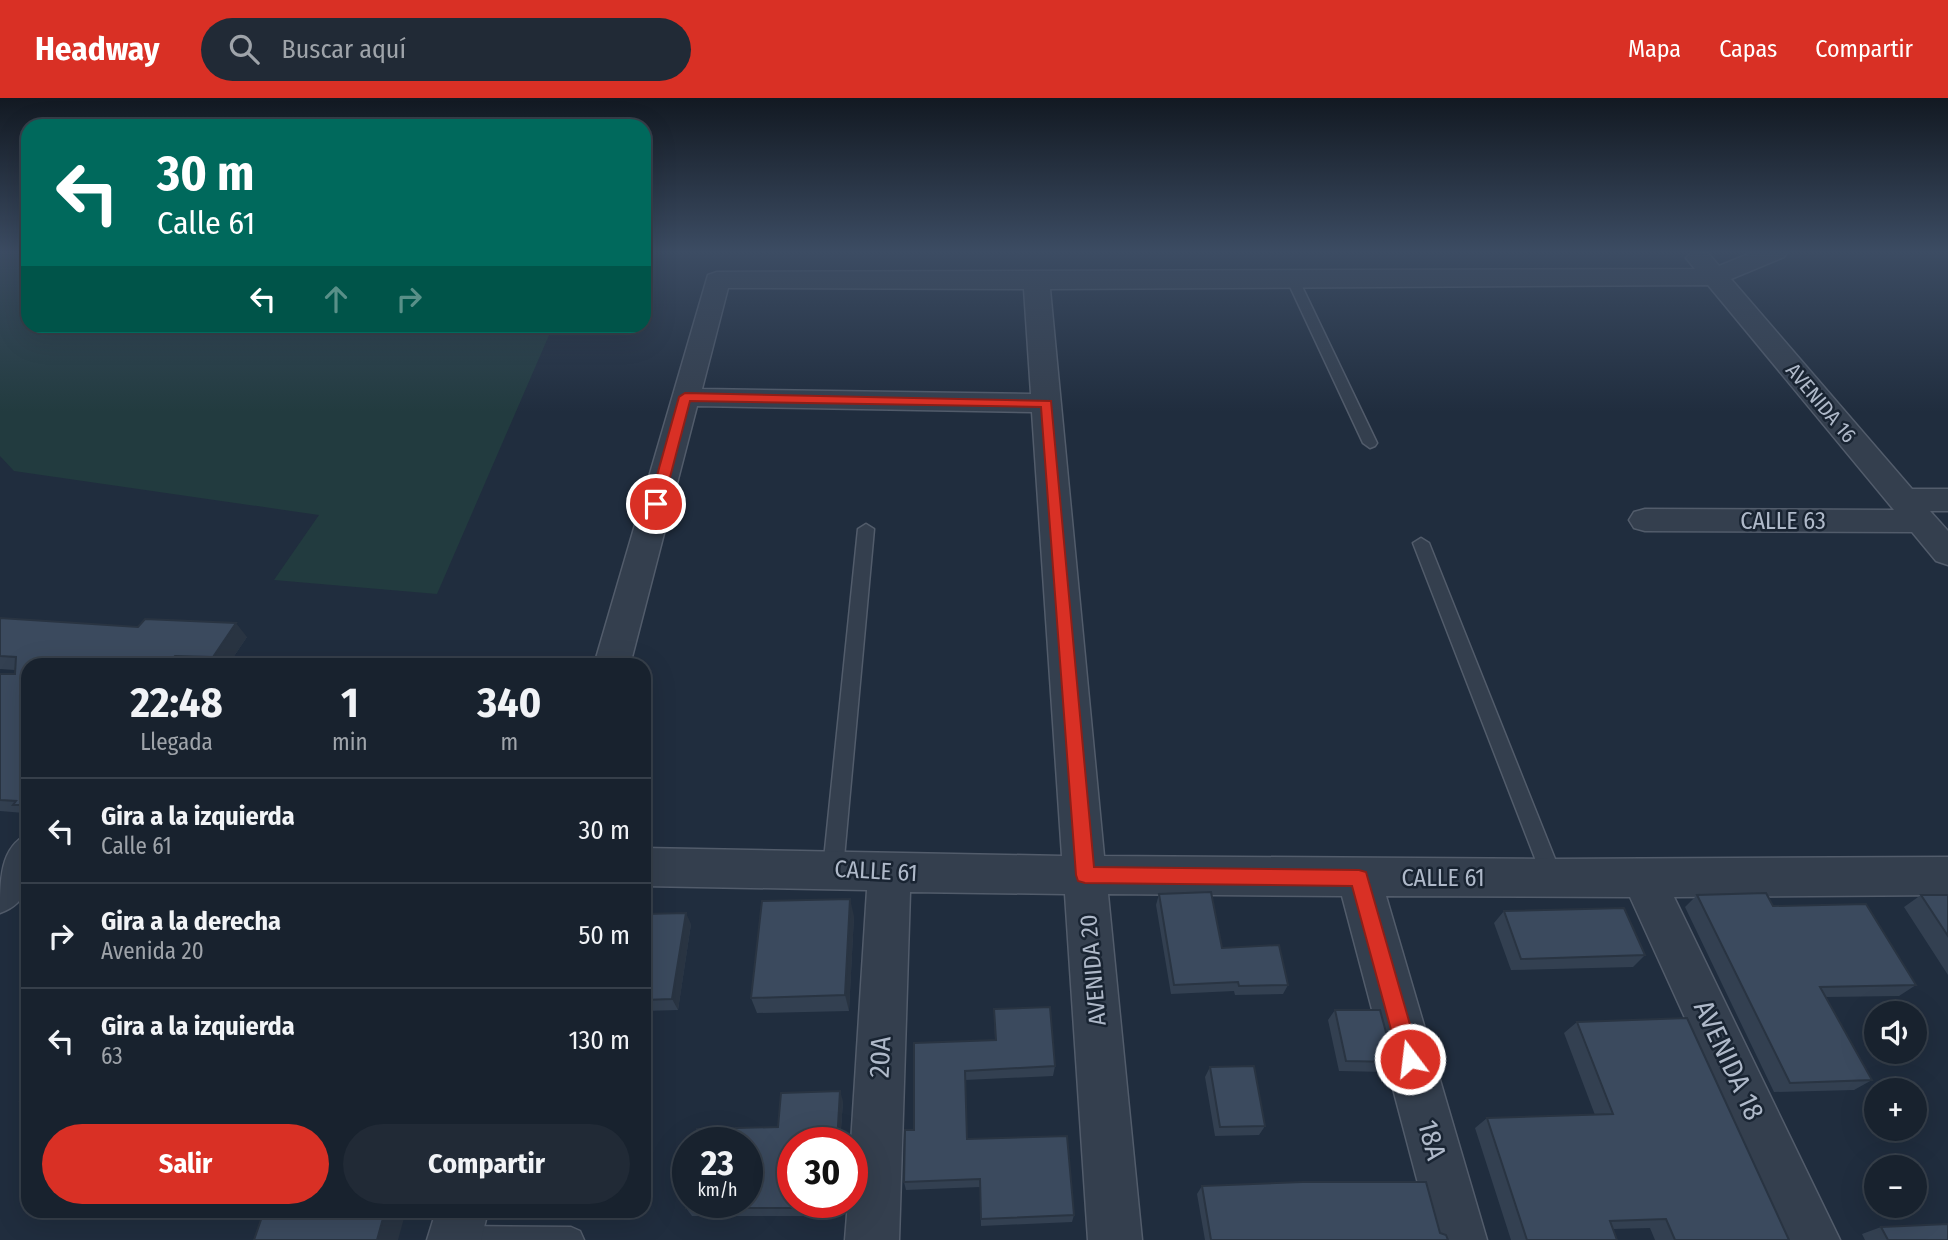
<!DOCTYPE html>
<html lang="es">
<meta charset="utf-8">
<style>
:root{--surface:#18222e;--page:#212a36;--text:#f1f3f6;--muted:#9fa4aa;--line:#363f4a;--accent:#d93025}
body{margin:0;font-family:"Fira Sans Condensed",sans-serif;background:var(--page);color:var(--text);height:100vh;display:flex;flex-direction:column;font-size:26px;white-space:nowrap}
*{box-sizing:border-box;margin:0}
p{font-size:23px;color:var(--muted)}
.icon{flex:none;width:38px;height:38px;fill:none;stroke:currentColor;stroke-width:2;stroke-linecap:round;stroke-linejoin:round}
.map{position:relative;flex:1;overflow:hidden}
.sheet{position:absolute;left:21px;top:560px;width:630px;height:560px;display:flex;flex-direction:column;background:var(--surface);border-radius:21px;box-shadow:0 7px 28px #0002,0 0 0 2px var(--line)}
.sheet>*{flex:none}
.hud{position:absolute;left:21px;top:21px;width:630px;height:214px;border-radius:21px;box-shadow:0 7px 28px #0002,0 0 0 2px var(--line);background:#00695c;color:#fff;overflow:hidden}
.tools{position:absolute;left:1864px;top:903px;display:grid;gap:14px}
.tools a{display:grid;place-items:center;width:63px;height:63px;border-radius:50%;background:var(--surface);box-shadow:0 7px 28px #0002,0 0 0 2px var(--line);font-size:35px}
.speed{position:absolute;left:672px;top:1029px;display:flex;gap:14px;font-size:35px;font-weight:700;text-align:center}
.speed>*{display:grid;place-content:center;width:91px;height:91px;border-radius:50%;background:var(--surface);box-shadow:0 7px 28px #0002,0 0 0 2px var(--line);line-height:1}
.speed small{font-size:18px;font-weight:400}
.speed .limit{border:10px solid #d22;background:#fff;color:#111}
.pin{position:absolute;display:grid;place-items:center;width:60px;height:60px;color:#fff;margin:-30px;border:4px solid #fff;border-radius:50%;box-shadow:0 2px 7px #0007}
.me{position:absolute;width:77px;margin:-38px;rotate:345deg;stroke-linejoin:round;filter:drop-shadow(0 0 5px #0008)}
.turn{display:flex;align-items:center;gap:24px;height:147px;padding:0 21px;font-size:32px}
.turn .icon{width:91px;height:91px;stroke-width:2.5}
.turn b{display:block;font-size:49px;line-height:60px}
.lanes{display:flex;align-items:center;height:66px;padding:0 21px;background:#0003;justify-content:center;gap:35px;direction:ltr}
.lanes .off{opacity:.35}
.eta{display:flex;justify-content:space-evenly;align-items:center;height:119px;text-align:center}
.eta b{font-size:42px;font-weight:700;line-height:49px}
.primary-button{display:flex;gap:14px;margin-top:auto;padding:14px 21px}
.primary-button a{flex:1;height:80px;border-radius:42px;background:var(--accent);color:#fff;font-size:28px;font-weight:700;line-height:80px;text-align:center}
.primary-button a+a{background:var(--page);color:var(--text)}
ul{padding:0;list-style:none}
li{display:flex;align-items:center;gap:21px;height:105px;padding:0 21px;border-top:2px solid var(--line)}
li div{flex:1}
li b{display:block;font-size:26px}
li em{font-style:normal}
header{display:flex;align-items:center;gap:42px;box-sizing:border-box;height:98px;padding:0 35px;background:var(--accent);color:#fff}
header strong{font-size:33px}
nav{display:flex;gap:38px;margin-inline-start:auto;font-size:24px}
.search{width:490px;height:63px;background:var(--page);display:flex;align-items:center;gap:18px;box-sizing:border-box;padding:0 24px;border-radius:38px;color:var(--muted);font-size:26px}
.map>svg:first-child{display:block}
.green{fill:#223b3f}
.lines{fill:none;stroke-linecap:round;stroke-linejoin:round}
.lane-casing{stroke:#525c6b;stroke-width:3}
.street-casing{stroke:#525c6b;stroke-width:3}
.lane{fill:#343f4e;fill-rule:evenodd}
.street{fill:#343f4e;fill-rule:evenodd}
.wall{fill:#334051}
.shaded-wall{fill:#293442}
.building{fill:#3b4a5e;stroke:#293442;stroke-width:2}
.route{fill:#d93025;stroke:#8d1f18;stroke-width:2}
.labels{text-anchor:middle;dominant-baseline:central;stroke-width:5;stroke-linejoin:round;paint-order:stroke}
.far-street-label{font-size:21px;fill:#afb9c9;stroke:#192432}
.street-label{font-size:24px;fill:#afb9c9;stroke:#192432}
.near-street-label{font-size:28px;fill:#afb9c9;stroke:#192432}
</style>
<header>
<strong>Headway</strong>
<div class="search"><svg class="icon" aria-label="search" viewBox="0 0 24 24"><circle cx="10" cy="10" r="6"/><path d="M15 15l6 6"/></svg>Buscar aquí</div>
<nav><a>Mapa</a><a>Capas</a><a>Compartir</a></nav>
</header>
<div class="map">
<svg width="1948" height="1142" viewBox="0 0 1948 1142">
<rect width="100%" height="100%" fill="#202d3e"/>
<!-- green -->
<path class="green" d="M0,154h28v74h525l-116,268 -163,-14 45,-65 -305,-44 -14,-15z"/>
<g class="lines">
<!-- lane casing -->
<g class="lane-casing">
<path id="lane" d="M1292,176l6,4 79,165 -2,3 -5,2 -7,-5 -77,-165z
M866,426l8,5 -31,340 -3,6 -7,3 -7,-3 -3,-6 35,-340z
M1421,440l8,5 134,336 -3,6 -7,3 -7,-3 -3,-6 -130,-336z
M458,1128l113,1 9,4 4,9h-138l3,-10z"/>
</g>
<!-- street casing -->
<g class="street-casing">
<path id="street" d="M1692,154l16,1 11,13 34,-14h34l-3,5 -53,22 181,210h36v22h-18l18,20v34l-12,-4 -24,-29 -267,-1 -11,-3 -5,-8 5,-8 11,-3 249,1 -186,-225 -658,4 54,567 447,3 397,-2v38l-274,2 166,343h-54l-156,-343 -244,-1 101,344h-54l-91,-344 -234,-2 34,346h-54l-23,-346 -155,-2 -11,348h-54l3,-38h4l-1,-59 16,-253 -223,-4v-38l418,8 -30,-444 -335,-6 -67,259h-36l114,-390 9,-3 978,-3 -9,-11zM728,190l296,1 7,105 -329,-5z
M28,736c0,33 9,66 -28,79 0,-33 0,-66 28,-79z
M436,1113h52l-7,29h-54z"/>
</g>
<!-- lane -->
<use href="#lane" class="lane"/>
<!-- street -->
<use href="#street" class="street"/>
</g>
<!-- wall -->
<path class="wall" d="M0,520l247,19 -19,28h-200v151l-4,-3 -24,-2v-137h15v-4l-15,-1z
M1159,796l63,54 66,37 -5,9 -48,1 -1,-4 -63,3 -15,-89z
M1697,797l76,11 143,79 -17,11 -73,1 46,83 -18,10 -80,2 -89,-185z
M1921,797h27v80l-44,-68z
M1504,813l141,44 -12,12 -122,3 -17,-47z
M644,816l47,10 -13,86 -34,1z
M854,818l-5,95 -92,2 -6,-15z
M994,911l61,57 -2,10 -88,4 2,59 107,76 -2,7 -91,4 -1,-39 -74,3 -2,-8 10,-52v-87l81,-3z
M1335,912l59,52 -8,10 -47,-1 -11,-51z
M1577,924l212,218h-134l-5,-12 -37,1 4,11h-106l-36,-112 12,-10 108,-3 -31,-82z
M1210,969l55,59 -6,9 -44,1 -10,-59z
M843,1003l-3,42h-47v59h48l-1,14h-148l-6,-8z
M1202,1088l238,47 8,7h-243l-8,-46z
M1881,1129l67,13h-83l-3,-6z"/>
<!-- shaded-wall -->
<path class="shaded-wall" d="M236,525l11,14 -19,28h-9l-6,-8z
M175,558l8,9h-15z
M850,801l4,17 -5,95 -4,-16z
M686,815l5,11 -13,86 -6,-11z
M840,993l3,10 -3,42h-3z
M837,1104h4l-1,14 -3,-8z
M385,1113h21l-8,29h-21z"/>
<!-- building -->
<path class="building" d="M0,520l138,9 7,-8 91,4 -23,34 -38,-1 -7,9h-140v140h-15l3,-4 -16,-1v-126h15l1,-17 -16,-1z
M1211,794l11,56 57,-3 9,40 -49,1 -1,-4 -64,3 -15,-91z
M1766,795l7,13 93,-2 50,81 -96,2 52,93 -82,3 -93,-188z
M1921,797h27v41z
M850,801l-5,96 -94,3 11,-97z
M1624,810l21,47 -124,4 -17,-48z
M686,815l-14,86 -28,1v-86z
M1050,909l5,59 -90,5 2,68 100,-3 7,79 -93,4 -1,-40 -76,3 1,-52h9v-87l82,-3 -2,-31z
M1335,912h45l14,52 -48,-1z
M1687,920l102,222h-114l-9,-21 -56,2 7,19h-90l-40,-122 126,-4 -36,-92z
M1254,968l11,60 -45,1 -10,-60z
M28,987v16h-8z
M840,993l-3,52h-44v59h44v6h-151l2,-14v8h59v-59h-52l2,-14 81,-2 3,-34z
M1302,1084h124l14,51 6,2 2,5h-237l-9,-54z
M264,1113h121l-8,29h-123z
M1948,1126v16h-60l-7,-13z"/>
<!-- sky -->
<linearGradient id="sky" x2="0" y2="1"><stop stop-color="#121922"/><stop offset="0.49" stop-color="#3c4c63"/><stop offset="1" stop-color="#3c4c63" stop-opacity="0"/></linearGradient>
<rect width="1948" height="314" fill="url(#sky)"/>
<!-- route -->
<path class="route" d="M685,295l366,8 43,466 265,3 7,2 54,187 -3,7 -7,3 -8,-3 -3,-7 -47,-173 -267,-3 -7,-2 -2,-6 -35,-468 -351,-6 -27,103 -7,5 -7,-5 30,-107z"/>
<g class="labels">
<!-- far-street labels -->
<g class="far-street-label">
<text transform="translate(1821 305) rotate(50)">AVENIDA 16</text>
</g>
<!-- street labels -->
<g class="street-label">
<text x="1783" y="423">CALLE 63</text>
<text transform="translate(876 773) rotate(3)">CALLE 61</text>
<text x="1443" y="780">CALLE 61</text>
<text transform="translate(1093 872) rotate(-95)">AVENIDA 20</text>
</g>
<!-- near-street labels -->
<g class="near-street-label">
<text transform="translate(880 959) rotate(-87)">20A</text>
<text transform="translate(1729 962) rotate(65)">AVENIDA 18</text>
<text transform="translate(1432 1042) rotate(75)">18A</text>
</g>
</g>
</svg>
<div class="tools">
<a><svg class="icon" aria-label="sound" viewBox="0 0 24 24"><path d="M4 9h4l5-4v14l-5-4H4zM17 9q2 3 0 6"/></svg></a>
<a>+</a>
<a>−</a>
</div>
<div class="speed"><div>23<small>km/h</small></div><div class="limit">30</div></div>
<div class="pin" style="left:656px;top:406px;background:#d93025"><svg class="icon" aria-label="arrive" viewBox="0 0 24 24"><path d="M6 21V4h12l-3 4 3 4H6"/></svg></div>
<svg class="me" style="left:1410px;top:961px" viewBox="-20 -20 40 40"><circle r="17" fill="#d93025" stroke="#fff" stroke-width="3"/><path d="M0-11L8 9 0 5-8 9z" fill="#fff"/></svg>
<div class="hud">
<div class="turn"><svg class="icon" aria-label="left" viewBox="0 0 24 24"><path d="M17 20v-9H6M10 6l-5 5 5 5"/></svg><div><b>30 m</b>Calle 61</div></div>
<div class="lanes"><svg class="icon" aria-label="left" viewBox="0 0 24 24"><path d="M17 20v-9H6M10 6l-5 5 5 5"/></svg><svg class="icon off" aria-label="ahead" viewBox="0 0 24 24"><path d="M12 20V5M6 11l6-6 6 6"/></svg><svg class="icon off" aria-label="right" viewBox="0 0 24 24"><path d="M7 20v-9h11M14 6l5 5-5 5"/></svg></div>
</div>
<section class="sheet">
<div class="eta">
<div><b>22:48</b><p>Llegada</p></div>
<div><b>1</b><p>min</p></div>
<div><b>340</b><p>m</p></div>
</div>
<ul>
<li><svg class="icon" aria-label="left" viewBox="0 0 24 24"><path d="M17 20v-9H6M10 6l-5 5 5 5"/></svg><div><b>Gira a la izquierda</b><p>Calle 61</p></div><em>30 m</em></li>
<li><svg class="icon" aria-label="right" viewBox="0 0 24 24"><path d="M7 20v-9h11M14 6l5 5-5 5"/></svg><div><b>Gira a la derecha</b><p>Avenida 20</p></div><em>50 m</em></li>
<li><svg class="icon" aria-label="left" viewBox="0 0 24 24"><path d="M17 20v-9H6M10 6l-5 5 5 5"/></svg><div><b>Gira a la izquierda</b><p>63</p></div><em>130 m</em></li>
</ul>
<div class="primary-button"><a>Salir</a><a>Compartir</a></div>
</section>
</div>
